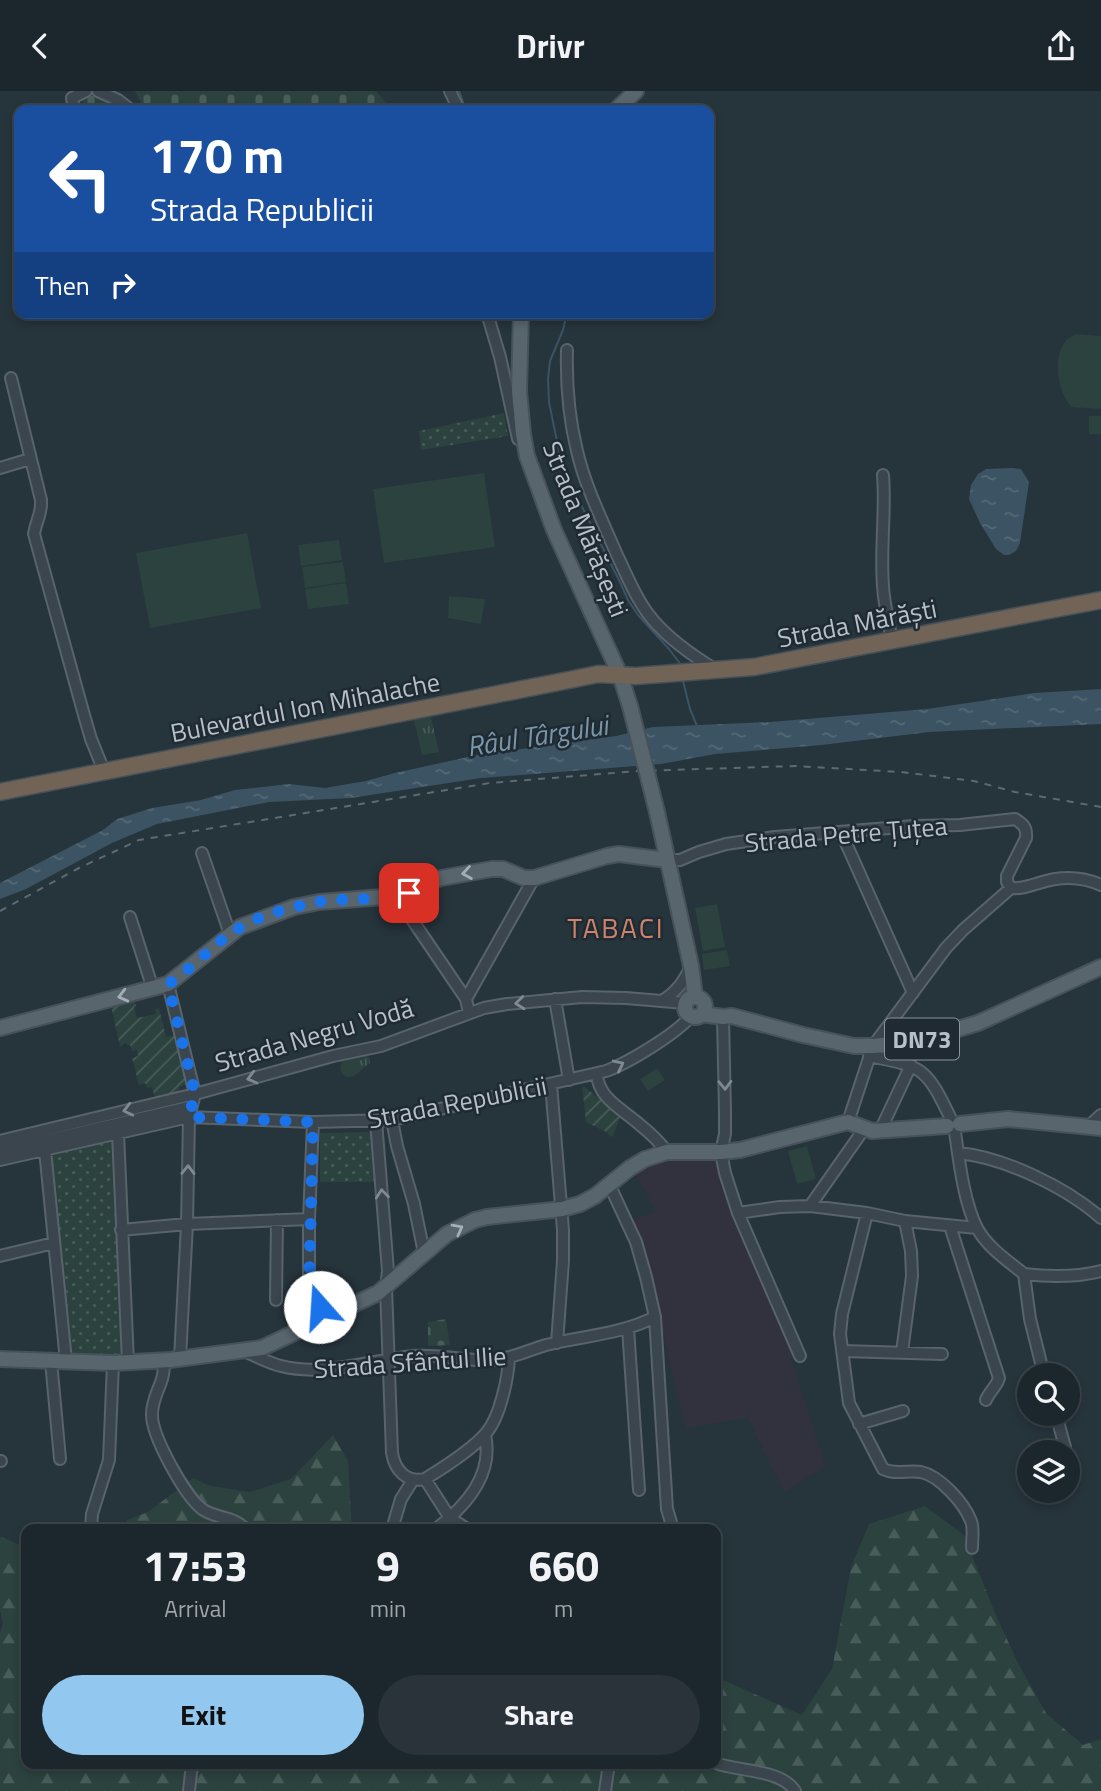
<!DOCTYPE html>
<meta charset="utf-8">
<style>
:root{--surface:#1c272d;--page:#293339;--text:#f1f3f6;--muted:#a0a5aa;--line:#3a4449;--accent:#92c8f0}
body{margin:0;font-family:"Titillium Web",sans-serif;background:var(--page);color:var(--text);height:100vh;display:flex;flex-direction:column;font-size:26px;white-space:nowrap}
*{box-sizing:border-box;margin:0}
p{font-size:23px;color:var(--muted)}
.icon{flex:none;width:38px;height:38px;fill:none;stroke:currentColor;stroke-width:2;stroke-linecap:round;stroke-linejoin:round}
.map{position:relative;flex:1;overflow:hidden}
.drawer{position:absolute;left:21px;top:1433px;width:700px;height:245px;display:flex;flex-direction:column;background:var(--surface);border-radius:14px;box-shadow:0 4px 10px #0003,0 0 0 2px var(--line)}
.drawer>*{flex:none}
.banner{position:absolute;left:14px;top:14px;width:700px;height:214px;border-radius:14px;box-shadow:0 4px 10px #0003,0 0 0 2px var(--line);background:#1a4fa0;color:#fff;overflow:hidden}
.tools{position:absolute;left:1017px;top:1272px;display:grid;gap:14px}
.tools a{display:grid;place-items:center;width:63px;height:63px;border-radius:50%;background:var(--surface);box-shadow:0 4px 10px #0003,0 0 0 2px var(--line);font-size:35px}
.pin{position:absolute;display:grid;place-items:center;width:60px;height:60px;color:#fff;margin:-30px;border-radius:14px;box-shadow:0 4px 10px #0006}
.me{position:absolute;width:77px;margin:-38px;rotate:341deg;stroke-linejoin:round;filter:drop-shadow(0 0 5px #0008)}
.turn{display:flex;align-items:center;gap:24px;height:147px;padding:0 21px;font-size:32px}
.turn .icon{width:91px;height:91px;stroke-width:2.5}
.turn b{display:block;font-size:49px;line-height:60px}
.then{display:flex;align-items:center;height:66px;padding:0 21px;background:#0003;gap:14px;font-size:26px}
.eta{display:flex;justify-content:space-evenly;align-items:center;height:119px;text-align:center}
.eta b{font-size:42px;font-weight:700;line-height:49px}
.primary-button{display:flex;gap:14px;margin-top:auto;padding:14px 21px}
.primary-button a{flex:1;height:80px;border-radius:42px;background:var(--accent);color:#111;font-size:28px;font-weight:700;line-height:80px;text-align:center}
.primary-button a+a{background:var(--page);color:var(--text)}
header{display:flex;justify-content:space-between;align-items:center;height:91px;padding:0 21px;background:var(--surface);font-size:32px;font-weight:700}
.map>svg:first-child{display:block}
.medical{fill:#31323e}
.grass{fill:url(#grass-tufts)}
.forest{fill:url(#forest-firs)}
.cemetery{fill:url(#cemetery-stones)}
.park{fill:url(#park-dots)}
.garden{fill:url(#garden-furrows)}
.pitch{fill:#2b423e}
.water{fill:url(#water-ripples)}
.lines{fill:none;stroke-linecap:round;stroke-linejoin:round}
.stream{stroke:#3b5362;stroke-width:2}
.minor-casing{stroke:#58636b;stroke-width:14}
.major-casing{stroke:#465159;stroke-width:18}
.highway-casing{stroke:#455058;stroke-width:19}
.minor{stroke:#3a454d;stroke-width:10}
.major{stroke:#58656d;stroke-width:14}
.highway{stroke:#726357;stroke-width:16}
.rail{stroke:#5c6a73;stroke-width:2;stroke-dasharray:7 7;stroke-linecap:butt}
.major-bridge-casing{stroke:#465159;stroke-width:18;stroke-linecap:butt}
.major-bridge{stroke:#58656d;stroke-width:14}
.oneway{stroke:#a3aeb6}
.oneway2{stroke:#7e8991}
.route{stroke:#1a73e8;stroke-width:12;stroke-dasharray:0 21.6}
.labels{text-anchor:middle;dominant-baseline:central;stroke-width:5;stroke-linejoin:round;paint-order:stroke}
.shield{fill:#1f2a32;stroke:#89939b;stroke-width:2}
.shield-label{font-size:24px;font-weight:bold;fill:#b6c0c8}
.street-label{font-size:26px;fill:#b6c0c8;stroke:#1f2a32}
.water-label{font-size:28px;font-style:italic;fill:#7996a9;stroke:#1f2a32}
.neighbourhood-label{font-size:28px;letter-spacing:2px;fill:#cd836c;stroke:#1f2a32}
</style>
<header><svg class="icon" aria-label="back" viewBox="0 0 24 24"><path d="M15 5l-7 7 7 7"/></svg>Drivr<svg class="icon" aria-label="share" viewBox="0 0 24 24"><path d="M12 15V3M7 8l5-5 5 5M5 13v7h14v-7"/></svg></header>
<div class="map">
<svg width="1101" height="1700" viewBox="0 0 1101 1700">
<defs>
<pattern id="grass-tufts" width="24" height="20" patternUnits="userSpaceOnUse" patternTransform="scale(1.75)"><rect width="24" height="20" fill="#2b423e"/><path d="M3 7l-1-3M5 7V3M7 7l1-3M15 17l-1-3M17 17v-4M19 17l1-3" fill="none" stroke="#485c58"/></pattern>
<pattern id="forest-firs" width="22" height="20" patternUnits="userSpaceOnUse" patternTransform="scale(1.75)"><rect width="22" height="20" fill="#2b423e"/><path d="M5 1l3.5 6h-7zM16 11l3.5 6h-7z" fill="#485c58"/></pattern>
<pattern id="cemetery-stones" width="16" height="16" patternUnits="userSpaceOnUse" patternTransform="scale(1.75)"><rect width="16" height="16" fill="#2b423e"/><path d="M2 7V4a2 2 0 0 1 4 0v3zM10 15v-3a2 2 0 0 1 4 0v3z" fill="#485c58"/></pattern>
<pattern id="park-dots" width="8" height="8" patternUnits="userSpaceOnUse" patternTransform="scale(1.75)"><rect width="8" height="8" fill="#2b423e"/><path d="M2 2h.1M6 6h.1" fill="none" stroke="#485c58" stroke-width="1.8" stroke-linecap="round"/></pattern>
<pattern id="garden-furrows" width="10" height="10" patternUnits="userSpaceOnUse" patternTransform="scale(1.75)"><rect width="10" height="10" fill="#2b423e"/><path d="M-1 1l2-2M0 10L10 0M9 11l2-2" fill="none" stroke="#485c58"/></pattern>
<pattern id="water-ripples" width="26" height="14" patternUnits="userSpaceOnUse" patternTransform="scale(1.75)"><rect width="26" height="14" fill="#3b5362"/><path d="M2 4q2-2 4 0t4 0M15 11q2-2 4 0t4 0" fill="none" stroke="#556a77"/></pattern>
</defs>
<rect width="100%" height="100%" fill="#26343c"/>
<!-- medical -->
<path class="medical" d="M671,1065l46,2 3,27 76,169 -6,3 36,109 -41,26 -14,-25 -23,-49 -62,10 -21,-83 -7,-47 -24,-78 22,-9 -24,-42z"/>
<!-- grass -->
<path class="grass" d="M431,626l8,35 -17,3 -8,-35z
M366,963l4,5v4l-16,13 -7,1c-7,-4 -8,-9 -5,-16z"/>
<!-- forest -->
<path class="forest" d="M333,1344l15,26 4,68h-227l2,-9 21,-8 45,-34 17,8 40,6 41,-13z
M925,1415l39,29 31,78 23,50 28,50 37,32 18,-6v52h-1101v-158l3,-10 -3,-13v-72l2,-1 24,11v216h690v-87l86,38 30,-46 19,-102 18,-43z"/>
<!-- cemetery -->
<path class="cemetery" d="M135,0h241l16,19h-247z
M99,4l27,15h-38l-7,-13z
M446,1228l4,26 -22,1v-24z"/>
<!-- park -->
<path class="park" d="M504,322l4,23 -87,14 -2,-19z
M371,1041l5,50h-56v-49z
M116,1048l10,220h-57l-21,-205z"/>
<!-- garden -->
<path class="garden" d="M135,910l1,5 -2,1 3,11 19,-4 -1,-5 4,-1 7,29 11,-3 13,50 -11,3 1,5 -25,6 -3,-11 -5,1 -2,-5 -6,2 -7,-27 6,-2 -1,-6 -5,1 -2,-6h-3l-1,-2 -6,4 -9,-41z
M582,994l39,30 -8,21 -3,1 -2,-4 -22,-11z"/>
<!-- pitch -->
<path class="pitch" d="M1076,243l25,2v73l-30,-2c-15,-18 -22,-63 5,-73z
M1089,325h12v18h-12z
M484,382l11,74 -111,16 -11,-74z
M247,442l14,75 -111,20 -14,-75z
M339,449l3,20 -41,6 -3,-21z
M343,471l3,20 -41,6 -3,-21z
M346,492l3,21 -41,5 -3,-20z
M449,505l36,3 -4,25 -33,-6z
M717,813l8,43 -22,4 -8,-43z
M727,859l3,16 -26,4 -2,-16z
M657,977l8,12 -17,11 -8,-12z
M807,1055l9,33 -19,5 -9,-33z"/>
<!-- water -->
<path class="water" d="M1012,377l9,1 8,13 -9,61 -4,8 -7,4h-5l-8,-6 -16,-26 -11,-24 2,-14 7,-11 8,-5z
M1101,598v35l-172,8 -107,13 -107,9 -54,10 -180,14 -130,20 -82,4 -112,22 -45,19 -86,46 -26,10v-16l103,-53 14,-11 35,-11 49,-8 34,-10 54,-6 36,4 41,-7 29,-8 82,-18 139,-19 37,-9 117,-5 157,-13 107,-16z"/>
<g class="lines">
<!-- stream -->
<path class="stream" d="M459,0l7,19
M567,222l-4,17 -13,31 -2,18 1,23 12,59 10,24 49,97 8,18 10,15 31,34 12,16
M683,590l7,28 7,17"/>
<!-- minor casing -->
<g class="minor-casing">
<path id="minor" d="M98,0l20,9 13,10
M450,0l9,19
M74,19l-2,-12 14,-7
M487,222l13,44 18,82
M567,259c-1,34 2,68 10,101 8,35 26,71 40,104 11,23 20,46 36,65 17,20 40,36 63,50
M11,287l30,122c1,15 -5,20 -7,34l50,181 7,24 13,32
M0,377l30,-9
M883,384c3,37 -3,74 0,111 1,19 6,37 9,55
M841,741l72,161
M202,762l28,81
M667,769h13l19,-8 27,-8 49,-7 139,-11 46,-1 55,-6c8,5 12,8 11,19l-19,38v6l4,6c11,1 18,-2 28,-5 21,-7 42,-7 62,2
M396,805l70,103
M130,826l23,72
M168,893l27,110 -6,23 -2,107 -7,135
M555,908l14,81
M662,910c14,-9 22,-19 29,-35
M469,922l-3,-14 68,-121
M723,926l2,94v23l-4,18 4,21 13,40 62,143
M869,965c56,11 57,12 82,63
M597,983c1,24 25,35 42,50 10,8 20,17 28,28
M551,993l12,146v31l-6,82
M392,1029l5,26 17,58 10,49
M376,1030l12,150 -2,16 6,166c3,17 14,30 33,26 18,-11 49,-31 62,-47 13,-16 21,-53 22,-74
M848,1031l25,-76 73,-98 17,-18 48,-42
M1088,1036l13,-12
M880,1040l31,-66
M955,1041c4,28 9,71 22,96 10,19 31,33 47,46l6,45 14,56
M118,1042l10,229
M0,1050l195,-47 138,-38 48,-10 103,-38 23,-4 75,-7 44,1 59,5
M45,1059l21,211
M0,1060l192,-45
M958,1062c46,4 109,35 143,65
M0,1069l189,-43 124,5 79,-2 214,-49c22,-8 70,-37 85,-55
M609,1093l27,58 10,35 9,40 12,192 6,20
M810,1115l54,-77
M738,1122l42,-6 30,-1 57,7 38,8 72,7
M867,1122l-25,101 -2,20 9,69 34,66c12,6 25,1 38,3 19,4 43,31 50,49 3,7 1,18 1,27
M950,1135l49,152c-2,8 -10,14 -13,22
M121,1139l66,-6 122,-5
M0,1165l54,-13
M1024,1183c25,3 53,3 77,-3
M310,1201c5,12 14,19 27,20
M276,1209l1,-80
M309,1234v-106l4,-97
M628,1237l11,162
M843,1260l99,3
M246,1261c12,5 23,11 35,14 43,11 90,-6 133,-10 27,-2 54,6 81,4 18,-2 34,-10 51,-15 37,-9 76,-11 109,-28
M902,1261l10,-76 -1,-25 -6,-30
M51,1270l9,98
M164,1270c0,7 0,14 -3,21 -4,11 -9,20 -9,32 -1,21 33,82 50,95 14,10 32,7 43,20
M1056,1323l9,33
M859,1333l44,-13
M0,1370h1
M425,1388l25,39 17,11
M91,1438l1,-15 17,-54 4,-97
M392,1438l9,-30 12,-19
M436,1438c30,-23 58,-54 49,-94
M716,1672c23,9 65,6 79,28
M189,1700l3,-27
M605,1700l4,-27"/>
</g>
<!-- major casing -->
<g class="major-casing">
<path id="major" d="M616,19l20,-19
M521,222l-2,78 4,43 4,22 27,74 66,145 10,31
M657,721l34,154 4,30
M685 916a10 10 0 1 1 20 0a10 10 0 1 1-20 0Z
M702,923l21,3 9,-1 71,19 51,11h19l19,-2 42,-8 44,-13 123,-56
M0,937l168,-44 72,-57 54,-20 25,-5 77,-6 45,-18 51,-9h11l21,9h10l73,-22 12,-2 48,6
M960,1033l48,-5 93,9
M0,1268l113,4 57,-3 92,-12 116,-55 69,-59 28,-14 12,-3 75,-8 18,-5 15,-8 35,-28 15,-9 22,-7h54l19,-2 108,-28 24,9 75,-5"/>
</g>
<!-- highway casing -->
<g class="highway-casing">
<path id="highway" d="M0,701l574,-113 24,-5 38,2 118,-9 347,-67"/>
</g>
<!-- minor -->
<use href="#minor" class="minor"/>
<!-- major -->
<use href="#major" class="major"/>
<!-- highway -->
<use href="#highway" class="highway"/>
<!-- rail -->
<path class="rail" d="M0,820l79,-43 60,-28 351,-57 148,-12 157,-5 106,6 73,9 41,11 86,15"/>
<!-- major-bridge casing -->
<g class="major-bridge-casing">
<path id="major-bridge" d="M630,615l27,106"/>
</g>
<!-- major-bridge -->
<use href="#major-bridge" class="major-bridge"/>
</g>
<!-- one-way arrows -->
<defs><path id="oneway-chevron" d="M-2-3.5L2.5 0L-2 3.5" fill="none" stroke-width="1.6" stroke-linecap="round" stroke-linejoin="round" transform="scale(1.75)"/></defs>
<g class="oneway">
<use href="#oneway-chevron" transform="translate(467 782) rotate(171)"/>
<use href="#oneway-chevron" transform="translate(123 905) rotate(166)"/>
<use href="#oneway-chevron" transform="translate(458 1138) rotate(-28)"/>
</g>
<g class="oneway2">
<use href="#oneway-chevron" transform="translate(520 912) rotate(174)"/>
<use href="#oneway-chevron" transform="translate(619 974) rotate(-26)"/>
<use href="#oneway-chevron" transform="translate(252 987) rotate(165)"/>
<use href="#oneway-chevron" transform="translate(725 994) rotate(88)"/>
<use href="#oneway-chevron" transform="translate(128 1019) rotate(166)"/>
<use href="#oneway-chevron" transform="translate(188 1079) rotate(-89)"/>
<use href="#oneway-chevron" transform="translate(382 1103) rotate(-96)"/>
</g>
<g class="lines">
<!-- route -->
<path class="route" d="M320,1216l-7,-8 -4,-9 4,-168 -124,-5 6,-23 -27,-110c21,-13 39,-33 59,-48 23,-17 52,-26 80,-32 33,-8 69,-1 102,-11"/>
</g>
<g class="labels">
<!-- shield labels -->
<rect class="shield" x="885" y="927.5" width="74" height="41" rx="5"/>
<g class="shield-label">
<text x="922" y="948">DN73</text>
</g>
<!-- street labels -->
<g class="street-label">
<text transform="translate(586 438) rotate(68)">Strada Mărășești</text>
<text transform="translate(857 532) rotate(-11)">Strada Mărăști</text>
<text transform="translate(305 616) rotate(-11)">Bulevardul Ion Mihalache</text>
<text transform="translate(846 743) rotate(-5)">Strada Petre Țuțea</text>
<text transform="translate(314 944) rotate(-16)">Strada Negru Vodă</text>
<text transform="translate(457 1011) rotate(-11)">Strada Republicii</text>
<text transform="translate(410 1271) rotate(-4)">Strada Sfântul Ilie</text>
</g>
<!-- water labels -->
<g class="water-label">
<text transform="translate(537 644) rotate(-9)">Râul Târgului</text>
</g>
<!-- neighbourhood labels -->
<g class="neighbourhood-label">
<text x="616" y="836">TABACI</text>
</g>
</g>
</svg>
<div class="tools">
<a><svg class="icon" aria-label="search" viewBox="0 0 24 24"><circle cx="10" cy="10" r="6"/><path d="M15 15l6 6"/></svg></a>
<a><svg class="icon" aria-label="layers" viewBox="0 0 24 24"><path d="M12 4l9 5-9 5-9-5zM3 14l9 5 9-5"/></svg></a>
</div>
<div class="pin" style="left:409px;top:802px;background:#d93025"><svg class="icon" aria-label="arrive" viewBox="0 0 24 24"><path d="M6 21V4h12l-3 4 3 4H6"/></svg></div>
<svg class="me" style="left:320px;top:1216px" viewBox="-20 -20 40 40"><circle r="19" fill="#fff"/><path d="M0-13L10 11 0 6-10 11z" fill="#1a73e8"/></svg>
<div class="banner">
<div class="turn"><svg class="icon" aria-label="left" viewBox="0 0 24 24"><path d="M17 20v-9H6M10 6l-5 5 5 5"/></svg><div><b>170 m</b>Strada Republicii</div></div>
<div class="then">Then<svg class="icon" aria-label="right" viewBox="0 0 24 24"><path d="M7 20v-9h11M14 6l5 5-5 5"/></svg></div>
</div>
<section class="drawer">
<div class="eta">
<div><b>17:53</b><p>Arrival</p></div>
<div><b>9</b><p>min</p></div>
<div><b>660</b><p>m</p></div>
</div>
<div class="primary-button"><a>Exit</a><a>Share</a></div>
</section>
</div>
